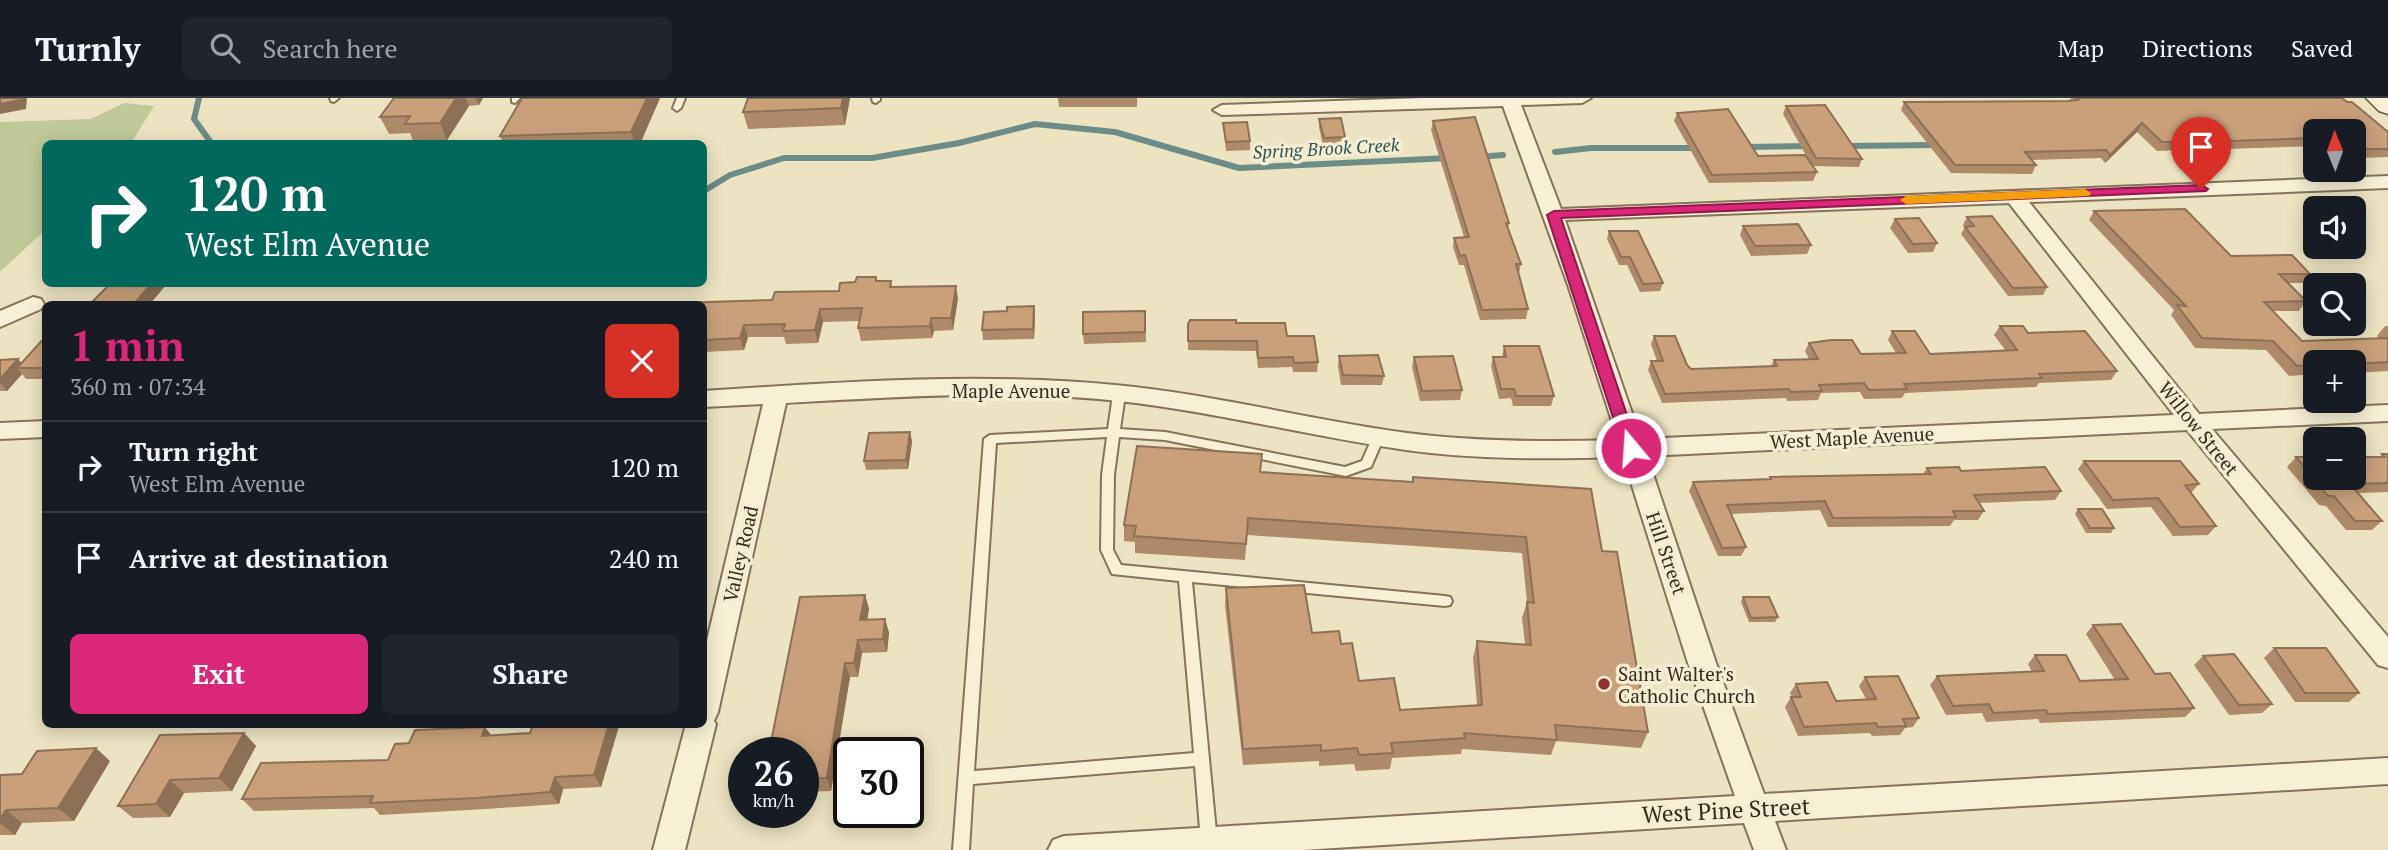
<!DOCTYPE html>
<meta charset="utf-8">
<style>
:root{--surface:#171b24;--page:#20242c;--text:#f1f3f6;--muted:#9ea1a6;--line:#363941;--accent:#db2777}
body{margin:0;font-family:"PT Serif",serif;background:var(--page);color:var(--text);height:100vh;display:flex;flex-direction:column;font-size:26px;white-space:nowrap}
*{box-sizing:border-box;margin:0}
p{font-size:23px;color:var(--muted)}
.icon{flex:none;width:38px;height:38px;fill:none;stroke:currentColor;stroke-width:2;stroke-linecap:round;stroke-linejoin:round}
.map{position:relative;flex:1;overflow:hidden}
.sheet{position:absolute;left:42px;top:203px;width:665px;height:427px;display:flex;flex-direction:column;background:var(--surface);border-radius:10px;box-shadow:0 4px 18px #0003}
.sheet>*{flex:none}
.hud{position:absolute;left:42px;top:42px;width:665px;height:147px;border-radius:10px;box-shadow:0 4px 18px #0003;background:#00695c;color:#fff;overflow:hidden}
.needle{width:46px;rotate:359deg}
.tools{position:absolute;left:2303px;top:21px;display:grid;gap:14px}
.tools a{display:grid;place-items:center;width:63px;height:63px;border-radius:10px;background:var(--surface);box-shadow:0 4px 18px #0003;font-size:35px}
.speed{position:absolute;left:728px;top:639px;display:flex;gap:14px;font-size:35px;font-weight:700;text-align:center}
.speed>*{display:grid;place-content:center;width:91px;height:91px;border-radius:50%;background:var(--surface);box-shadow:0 4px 18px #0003;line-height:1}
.speed small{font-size:18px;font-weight:400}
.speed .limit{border:4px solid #111;border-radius:10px;background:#fff;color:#111}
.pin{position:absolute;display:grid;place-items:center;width:60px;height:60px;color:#fff;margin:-72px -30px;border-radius:50% 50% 50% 0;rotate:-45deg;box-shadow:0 0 7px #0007}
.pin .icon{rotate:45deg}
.me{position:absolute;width:77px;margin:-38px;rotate:342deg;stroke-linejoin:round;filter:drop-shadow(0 0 5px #0008)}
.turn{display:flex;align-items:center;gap:24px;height:147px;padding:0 28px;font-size:32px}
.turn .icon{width:91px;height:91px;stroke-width:2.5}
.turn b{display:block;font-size:49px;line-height:60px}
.round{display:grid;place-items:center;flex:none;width:74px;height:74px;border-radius:10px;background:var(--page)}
.head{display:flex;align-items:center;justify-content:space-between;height:119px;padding:0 28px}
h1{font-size:42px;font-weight:700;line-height:52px;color:var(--accent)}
.action{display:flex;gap:14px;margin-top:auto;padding:14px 28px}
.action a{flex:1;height:80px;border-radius:10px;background:var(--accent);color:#fff;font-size:28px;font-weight:700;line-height:80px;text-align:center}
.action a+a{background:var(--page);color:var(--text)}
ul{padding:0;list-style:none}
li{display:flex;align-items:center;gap:21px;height:91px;padding:0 28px;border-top:2px solid var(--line)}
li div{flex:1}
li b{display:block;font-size:26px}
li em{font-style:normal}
header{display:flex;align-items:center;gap:42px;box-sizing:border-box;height:98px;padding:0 35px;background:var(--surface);border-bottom:2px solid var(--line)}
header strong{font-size:33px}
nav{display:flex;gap:38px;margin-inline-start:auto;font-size:24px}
.search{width:490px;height:63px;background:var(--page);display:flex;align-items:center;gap:18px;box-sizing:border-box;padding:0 24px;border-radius:10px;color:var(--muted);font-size:26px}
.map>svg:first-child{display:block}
.green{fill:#c0c998}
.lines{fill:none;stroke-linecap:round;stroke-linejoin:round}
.stream{stroke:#6d8c87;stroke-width:6}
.service-casing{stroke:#85745b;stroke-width:4}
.minor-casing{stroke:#85745b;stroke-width:4}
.secondary-casing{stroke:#67563e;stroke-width:3}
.service{fill:#f7f0d6;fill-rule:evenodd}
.minor{fill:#f7f0d6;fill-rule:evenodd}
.secondary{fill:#f7f0d6;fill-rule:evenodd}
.wall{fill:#ac8a6a}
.shaded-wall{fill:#8c7156}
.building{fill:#c8a17b;stroke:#8c7156;stroke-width:2}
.route{fill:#db2777;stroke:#8e194d;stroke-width:2}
.slow{fill:#f59e0b}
.poi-dot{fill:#91342e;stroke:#f4ecd3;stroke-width:2.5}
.labels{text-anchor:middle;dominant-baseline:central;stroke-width:7;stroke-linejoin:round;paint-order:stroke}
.far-water-label{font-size:18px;font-style:italic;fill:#2e5555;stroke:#f4ecd3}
.street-label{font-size:19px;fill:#362b1e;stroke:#f4ecd3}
.poi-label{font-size:19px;fill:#362b1e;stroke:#f4ecd3;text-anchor:start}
.near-street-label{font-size:23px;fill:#362b1e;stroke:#f4ecd3}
</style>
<header>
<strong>Turnly</strong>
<div class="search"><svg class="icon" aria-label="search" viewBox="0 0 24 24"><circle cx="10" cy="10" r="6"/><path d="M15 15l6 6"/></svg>Search here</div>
<nav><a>Map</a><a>Directions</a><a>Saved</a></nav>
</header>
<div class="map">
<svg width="2388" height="752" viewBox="0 0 2388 752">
<rect width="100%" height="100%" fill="#ece3c3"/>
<!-- green -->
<path class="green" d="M124,5l30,3 -23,37 -85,1 -1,86 -45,42v-150l91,-3z"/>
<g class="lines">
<!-- stream -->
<path class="stream" d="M199,0l-5,21 18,25
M1846,48l90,-1
M1744,49l66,-1
M1555,54l36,-4h107
M1478,59l25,-2
M704,93l26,-16 54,-17h88l87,-15 76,-19 80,8 124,36 210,-10"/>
<!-- service casing -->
<g class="service-casing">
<path id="service" d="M330,0h9l-5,4 -3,-1z
M512,0h8l-5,5 -3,-1z
M677,0h8l-4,10 -4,3 -4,-3z
M872,0h8v2l-4,3 -3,-1z
M1119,293l6,4 -5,34 45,3 180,35 17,-6 12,-27h8l2,3 -13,30 -25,9 -181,-36 -46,-3 -5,38 -1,75 8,15 324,31 5,1 2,4 -2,4 -5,1 -253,-24 25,260 -2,5 -6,2 -6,-2 -2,-5 -6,-76 -222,18 -4,66h-16l31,-411 6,-4 118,-6 5,-34zM1107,339l-5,38 -1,75 11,24 67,7 15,172 -220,18 22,-328z"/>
</g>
<!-- minor casing -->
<g class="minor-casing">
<path id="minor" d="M1422,0h169l-9,5 -61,2 40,104 827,-33v12l-359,14 170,212 189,-9v16l-176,8 176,208v31l-10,-3 -191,-235 -540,26 69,207 48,131 624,-36v26l-613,37 11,29h-32l-10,-27 -442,27h-254l5,-10 11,-4 671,-40 -47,-133 -65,-206c-72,2 -145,3 -217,-7 -96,-14 -190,-38 -287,-49 -110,-12 -222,-4 -333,2l-68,309 -4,9 2,3 -31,126h-32l33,-126h18v-71l59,-249 -59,3v-16c136,-9 275,-19 411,-6 98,9 194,35 292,48 70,9 141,9 211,7l-50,-155 -65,-179 -281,9 -9,-5 9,-5zM2009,105l165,212 -533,24 -76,-219z
M33,199l8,2 3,5 -3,5 -41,18v-16z
M46,323v16l-46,2v-16z"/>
</g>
<!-- secondary casing -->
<g class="secondary-casing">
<path id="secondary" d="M2366,0h22v16l-9,-3z"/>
</g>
<!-- service -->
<use href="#service" class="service"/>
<!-- minor -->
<use href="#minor" class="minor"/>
<!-- secondary -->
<use href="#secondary" class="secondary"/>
</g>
<!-- wall -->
<path class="wall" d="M394,0h89l-4,7 -10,1 -22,34 -34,1 -3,-8 -21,1 -9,-17z
M660,0l-20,46h-137l-3,-8z
M850,0l-5,27 -97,4 -5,-17z
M1058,0h79v9h-78z
M2071,0h271l46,34v25l-27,1 -7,-6v-21h-39v15l-89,3 -24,-21 -21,22 -24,1 -20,-19 -32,31 -4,-5 -69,2 4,5 -4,9 -81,-1 -50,-63 3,-8 166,-1z
M1786,8l76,53 -3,8 -46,-1 4,6 -4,9 -104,2 -35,-62 3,-8 81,43 51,5 -26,-47z
M1319,21l26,18 -1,9h-21l-4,-19z
M1433,23l76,102 -1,6 13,35 -2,9h-1l10,36 -2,10 -46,1 -16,-55h-5l-6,-18 1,-9 10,-1 -33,-107z
M1223,25l27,18v9l-24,1z
M2094,113l137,45 79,18 -7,9h-15l18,18 -7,10h-26l29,30 77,-3 -2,-2 8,-10h3v45l-34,2v-11h-39v12l-26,2 -23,-26 -71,-2 -24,-33 3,-5 -85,-90z
M1967,119l80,70 -4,8 -35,1 -47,-62 4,-7 -2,-2z
M1895,121l42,24 -4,9 -25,1 -18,-25z
M1743,128l68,19 -4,9 -56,2 -11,-21z
M1609,133l54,52 -3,8 -20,1 -13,-27h-8l-12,-26z
M876,179l1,4h14l1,6 66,11 -5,32 -19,1 -2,7 -71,3 -3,-13 2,-7 -37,1 -5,21 -32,1 -2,-7h-36l-4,13 -40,2v-48l68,-4 67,-9 16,-9z
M1145,213l1,31 -62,2 -1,-10z
M1035,218l-1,23 -51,1 -1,-10z
M1236,225l51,13 31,26 -1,10h-24l-1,-5 -34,1 -2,-17 -68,-1v-26z
M2000,228l28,7 89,38 -6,9 -72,3 -3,4 -131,6 -3,5 -38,1 -4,-7 -39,1 -3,7 -31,1 -1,-3 -124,5 -14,-33 3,-9h6l-6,-17 3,-8 37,33 80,-3 3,-6 35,-1 -4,-8 4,-8 52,11 35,-1 -8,-13 4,-9 38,23 76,-3 -12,-16z
M46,238v43h-20l-4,-5 -15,17h-7v-31l18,-1 3,4z
M1504,248l50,50 -3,10h-38l-2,-8 -12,1 -8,-33 2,-9h9z
M1339,258l45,20 -2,9h-41l-3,-19z
M1414,259l48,33 -2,10 -40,1 -8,-34z
M910,334l2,10 -4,27 -42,1 -2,-9z
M2382,356h6v38l-30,1 24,28 -10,9h-26l-20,-24 -7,-1 -32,-38 9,-10h84z
M2084,363l115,23 -8,9 25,33 -8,9 -35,1 -22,-29 -44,2 -29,-40z
M1927,370l34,3 100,20 -6,9 -76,3 5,8 -6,9h-24l-4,6 -122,1 -8,-17 -89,4 15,33 -5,9h-23l-29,-65 4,-9 76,-3 1,-2 153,-3z
M1261,374l151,10 1,-5 189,74 46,181 -7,16 -85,-7 -5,14 -89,-6 -1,5 -69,4 -2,11 -34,2 -2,-7 -35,2v-5l-76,4 -18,-160 1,-17 86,45 29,11 18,37 41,29 77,-5 -4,-47 4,-17 48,3 -3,-26 5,-16 -5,-49 -275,-18 -2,25 -110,-7v-11l-11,-1v-16z
M2078,411l36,19 -3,5h-25l-11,-19z
M865,497l4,14 -2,11 18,-1 4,14 -2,19 -25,1 -4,24h-8l-19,114 -28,1v-40z
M1743,499l35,20 -3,5h-26l-8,-20z
M2093,527l62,49 39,34 -9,9 -145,6 -2,-4 -52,3 -4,-9 -36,2 -16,-30 7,-9 95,-4 -4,-8 7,-9 45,26 35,-1 -29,-46z
M2274,550l85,45 -10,9h-54l-31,-44z
M2203,558l69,48 -10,9 -33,2 -35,-50z
M1865,579l54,41 -6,9 -8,1 -5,7 -28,1 -2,-3 -72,3 -13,-29 6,-10h1l-2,-4 6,-9 40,17 30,-2 -7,-13z
M153,626h33l-32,2z
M533,626h85l1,2 -18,61 -38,2 -4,15 -73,5 -106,6 -6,-7 -120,3 -12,-12 146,-39 21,-17 82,-8 39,-2z
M244,635l12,13 -24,45 -48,2 -14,24 -37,1 -15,-12z
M110,663l-36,60 -52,2 -7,12h-15v-60l22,-1z"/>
<!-- shaded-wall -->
<path class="shaded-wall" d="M20,0h7l-1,11 -26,5v-10z
M456,0h10l3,8 -22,34 -7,-17z
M475,0h8l-4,7z
M647,0h13l-20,46h-5l-4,-12z
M843,0h7l-5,27 -4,-17z
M2207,21l-5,9 -21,22 6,-8z
M2142,25l-5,9 -32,31 5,-8z
M151,186h16l-17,20h-16z
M956,188l2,12 -5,32 -2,-12z
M1034,208l1,10 -1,23 -1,-10z
M820,211l3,13 -5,21 -3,-13z
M931,220l3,13 -2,7 -2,-12z
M744,227l4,12 -4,13 -4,-12z
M18,261l8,9h-9l5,6 -15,17 -7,-8v-4z
M910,334l2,10 -4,27 -2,-9z
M865,497l4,14 -4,24 -5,-13z
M885,521l4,14 -2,19 -4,-13z
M858,542l4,13 -4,24 -4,-14z
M845,565l5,14 -19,114 -4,-13z
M609,626h9l1,2 -18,61 -7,-12z
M485,629l9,12 -12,-3z
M244,635l12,13 -24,45 -13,-13z
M96,650l14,13 -36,60 -16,-13z
M555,679l8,12 -4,15 -9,-12z
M170,682l14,13 -14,24 -14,-13z
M6,712l16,13 -7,12 -15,-12v-4z"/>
<!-- building -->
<path class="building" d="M0,0h20v2l-20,4z
M394,0h62l-16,25 -35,1 5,-8 -30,1z
M522,0h125l-16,34 -131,4z
M748,0h95l-2,10 -98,4z
M2076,0h266l5,4h5l36,30v17h-21l-13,-10v-8h-39v7l-84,3 -24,-22 -20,23h-25l-20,-19 -32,32 -4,-5 -81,2 11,13h-81l-51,-63 164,-1 10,-1z
M1825,7l37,54 -46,-1 -30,-52z
M1728,11l30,47 47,-1 12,17 -105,3 -35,-62z
M1475,19l34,106h-3l15,41h-5l12,45 -46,1 -17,-55 -5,1 -6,-18 15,-1 -36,-116z
M1341,20l4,19 -21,1 -5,-19z
M1247,24l3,19 -24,1 -3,-19z
M2185,111l46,47 61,-1 18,19h-31l27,27 -42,1 38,39 86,-3v24l-34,2v-2h-39v3l-18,1 -24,-25 -71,-3 -25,-33 9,1 -92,-95z
M1992,118l55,71 -34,1 -48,-61 9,-1 -7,-9z
M1919,120l18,25 -24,1 -18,-25z
M1798,126l13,21 -56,1 -12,-20z
M1609,133h29l25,52 -20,1 -13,-27h-9z
M857,179h19v4h15l-1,6 66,-1 -5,32h-20l-1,8 -72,2 4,-20 -42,1 -5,21 -32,1 2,-7 -41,1 -4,13 -36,2v-36h-29v-1l97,-3 3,-8 64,-1 1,-8 15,-1z
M110,186h41l-17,20h-44z
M1034,208l-1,23 -51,1 2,-18 23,-1v-4z
M1145,213v21l-62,2v-22z
M1190,222h46v3h49l2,13h27l4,26 -24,1 -1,-6 -35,1 -1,-17h-69v-17z
M2000,228h23l5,7 57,-2 32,40 -78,3 3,4 -138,6 3,5 -38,1 -5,-7 -45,2 3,6 -31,1 -2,-3 -124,5 -14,-33h12l-9,-25h21l12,29 4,4 86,-3 -3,-6 44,-1 -9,-16 22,-3h21l9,14 45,-1 -14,-22h23l15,23 87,-4z
M46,238v32h-29z
M1504,248h35l15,50h-38l-2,-7h-13l-8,-32h13z
M1378,257l6,21 -41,-1 -4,-19z
M1453,258l9,34 -40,1 -8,-34z
M18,261l-18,20v-19z
M910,334l-4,28 -42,1 5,-28z
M1137,348l125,8 -2,18 153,10v-5l178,12 11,62 15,1 31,180 -93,-7 2,15 -93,-7 1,5 -74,5 2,10 -34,2 -2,-7 -36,3v-6l-78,4 -17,-161 78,-3 8,48 27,-2 2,13 11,-1 7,38 35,-3 6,32 82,-5 -5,-64 54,4 -4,-43 7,1 -8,-66 -278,-19 -2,26 -112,-8 2,-10 -12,-1z
M2382,356h6v29l-38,1 32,37h-27l-21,-25h-6l-32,-39h19v21h39v-21h31z
M2084,363h96l19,23 -14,1 31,41 -36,1 -22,-29 -45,2z
M1959,369l2,4 84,-4 16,24 -87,4 10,16h-31l3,6 -123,1 -8,-17 -98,4 19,42 -24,1 -29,-66 78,-3 -1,-2 161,-3 -4,-6z
M2078,411h24l12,19h-24z
M865,497l-5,25 25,-1 -2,20 -25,1 -4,23h-9l-18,115 -24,1v-27h-34l31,-155z
M1743,499h26l9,20 -27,1z
M2121,526l34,50 15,-1 24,35 -146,6 -2,-4 -53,3 -4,-9 -36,2 -16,-30 107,-5 -9,-16h31l14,26 48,-2 -35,-54z
M2274,550h52l33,45h-54z
M2234,556l38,50 -33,1 -36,-49z
M1898,578l21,42 -16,1 3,7 -28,1 -2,-4 -72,4 -13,-30h10l-5,-13 31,-2 9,19 40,-2 -11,-22z
M533,626h76l-15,51 -39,2 -5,15 -73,6 -107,5 3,-7 -131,3 19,-36 127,-3 7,-16 14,-1 6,-13 70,-3 -3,9 48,-3z
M244,635l-25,45 -49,2 -14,24 -38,2 42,-71z
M96,650l-38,60 -52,2 -6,9v-44l22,-1 15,-23z"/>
<!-- route -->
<path class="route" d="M2201,87l7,4 -2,2 -645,27 77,230 -7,6 -8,-6 -76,-233 7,-4z"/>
<!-- slow -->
<path class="slow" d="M2085,91l6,4 -2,3 -183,8 -6,-4 6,-4z"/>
<!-- markers -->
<circle class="poi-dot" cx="1604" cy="586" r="7"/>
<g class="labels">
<!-- far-water labels -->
<g class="far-water-label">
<text transform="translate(1326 50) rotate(-3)">Spring Brook Creek</text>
</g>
<!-- street labels -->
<g class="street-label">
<text x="1011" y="292">Maple Avenue</text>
<text transform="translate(2199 330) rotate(51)">Willow Street</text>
<text transform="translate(1852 339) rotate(-3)">West Maple Avenue</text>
<text transform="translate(1667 455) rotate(71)">Hill Street</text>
<text transform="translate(740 456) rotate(-77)">Valley Road</text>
</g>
<!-- poi labels -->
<g class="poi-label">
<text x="1618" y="575">Saint Walter's<tspan x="1618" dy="22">Catholic Church</tspan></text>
</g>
<!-- near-street labels -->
<g class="near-street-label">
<text transform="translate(1726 712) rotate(-3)">West Pine Street</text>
</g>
</g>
</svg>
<div class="tools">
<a><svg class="needle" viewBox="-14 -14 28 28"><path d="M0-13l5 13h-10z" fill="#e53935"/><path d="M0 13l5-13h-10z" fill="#9ea1a6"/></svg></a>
<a><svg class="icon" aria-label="sound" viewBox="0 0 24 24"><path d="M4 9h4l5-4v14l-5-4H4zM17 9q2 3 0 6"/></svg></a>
<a><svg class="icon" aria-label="search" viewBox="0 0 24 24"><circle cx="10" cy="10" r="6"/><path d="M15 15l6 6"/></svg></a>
<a>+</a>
<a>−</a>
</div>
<div class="speed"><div>26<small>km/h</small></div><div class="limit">30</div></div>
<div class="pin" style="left:2201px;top:91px;background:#d93025"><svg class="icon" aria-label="arrive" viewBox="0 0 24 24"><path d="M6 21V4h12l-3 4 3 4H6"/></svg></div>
<svg class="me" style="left:1631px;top:350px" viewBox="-20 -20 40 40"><circle r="17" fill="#db2777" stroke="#fff" stroke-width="3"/><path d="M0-11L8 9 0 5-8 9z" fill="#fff"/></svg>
<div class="hud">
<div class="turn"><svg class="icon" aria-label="right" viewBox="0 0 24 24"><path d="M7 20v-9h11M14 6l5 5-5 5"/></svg><div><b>120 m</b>West Elm Avenue</div></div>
</div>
<section class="sheet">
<div class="head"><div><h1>1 min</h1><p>360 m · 07:34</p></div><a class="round" style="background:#d93025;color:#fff"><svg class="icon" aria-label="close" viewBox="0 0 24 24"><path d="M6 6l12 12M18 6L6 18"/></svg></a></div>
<ul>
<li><svg class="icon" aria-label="right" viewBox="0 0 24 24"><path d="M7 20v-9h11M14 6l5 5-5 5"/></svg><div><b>Turn right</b><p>West Elm Avenue</p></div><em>120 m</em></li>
<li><svg class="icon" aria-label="arrive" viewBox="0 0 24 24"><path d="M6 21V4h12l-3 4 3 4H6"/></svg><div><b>Arrive at destination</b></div><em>240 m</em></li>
</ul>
<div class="action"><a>Exit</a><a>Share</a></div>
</section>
</div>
